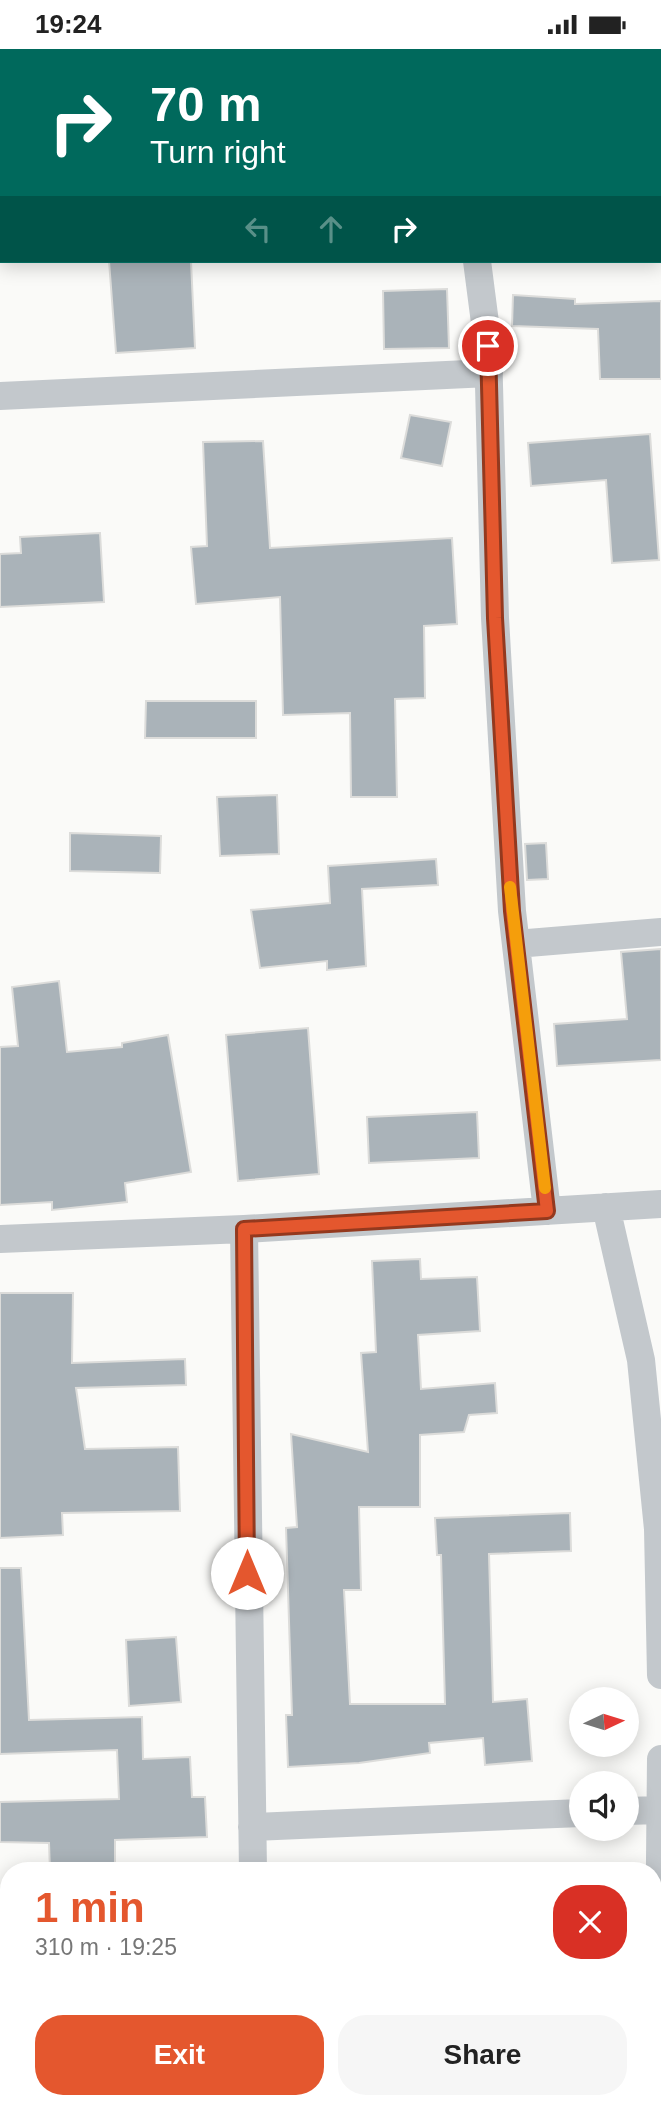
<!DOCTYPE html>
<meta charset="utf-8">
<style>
:root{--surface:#fff;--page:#f6f6f6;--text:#222;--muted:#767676;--accent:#e4572e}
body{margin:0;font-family:Helvetica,sans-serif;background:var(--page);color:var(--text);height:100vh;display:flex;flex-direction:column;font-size:26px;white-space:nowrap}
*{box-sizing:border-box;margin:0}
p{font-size:23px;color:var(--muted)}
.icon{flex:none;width:38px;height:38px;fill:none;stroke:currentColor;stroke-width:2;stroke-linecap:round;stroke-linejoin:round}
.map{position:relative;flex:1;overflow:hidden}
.sheet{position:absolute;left:0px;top:1813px;width:662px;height:247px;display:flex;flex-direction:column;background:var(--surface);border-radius:28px 28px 0 0;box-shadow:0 4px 18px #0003}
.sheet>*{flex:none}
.banner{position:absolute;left:0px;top:0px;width:662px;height:214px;box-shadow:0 4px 18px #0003;background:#00695c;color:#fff;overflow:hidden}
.needle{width:46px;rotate:86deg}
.buttons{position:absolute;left:569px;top:1638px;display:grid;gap:14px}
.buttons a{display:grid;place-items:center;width:70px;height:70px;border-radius:50%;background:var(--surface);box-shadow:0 4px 18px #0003;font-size:35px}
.pin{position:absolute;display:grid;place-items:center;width:60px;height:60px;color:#fff;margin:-30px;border:4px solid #fff;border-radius:50%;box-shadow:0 2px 7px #0007}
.me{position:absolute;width:77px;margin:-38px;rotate:0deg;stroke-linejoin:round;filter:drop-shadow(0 0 5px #0008)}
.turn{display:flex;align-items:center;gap:24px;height:147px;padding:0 35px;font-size:32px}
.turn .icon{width:91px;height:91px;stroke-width:2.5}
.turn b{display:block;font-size:49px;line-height:60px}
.lanes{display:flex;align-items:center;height:66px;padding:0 35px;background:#0003;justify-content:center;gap:35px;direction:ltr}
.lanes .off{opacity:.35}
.round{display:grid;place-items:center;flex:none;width:74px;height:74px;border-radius:28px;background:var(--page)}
.headline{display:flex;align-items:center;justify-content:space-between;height:119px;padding:0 35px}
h1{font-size:42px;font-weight:800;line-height:52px;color:var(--accent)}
.cta{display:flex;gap:14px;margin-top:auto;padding:14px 35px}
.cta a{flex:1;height:80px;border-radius:28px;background:var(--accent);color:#fff;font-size:28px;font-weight:800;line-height:80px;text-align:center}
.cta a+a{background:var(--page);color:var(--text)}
.status{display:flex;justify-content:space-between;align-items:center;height:49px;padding:0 35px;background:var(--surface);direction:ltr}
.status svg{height:19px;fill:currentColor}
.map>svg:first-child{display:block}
.building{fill:#aab3b9;stroke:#dcdcda;stroke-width:2}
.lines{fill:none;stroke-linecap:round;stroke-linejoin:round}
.street{stroke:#c3c8cc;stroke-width:28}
.route-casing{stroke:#94391e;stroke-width:18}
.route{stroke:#e4572e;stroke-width:12}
.slow{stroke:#f59e0b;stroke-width:12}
</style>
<div class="status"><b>19:24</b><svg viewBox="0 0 49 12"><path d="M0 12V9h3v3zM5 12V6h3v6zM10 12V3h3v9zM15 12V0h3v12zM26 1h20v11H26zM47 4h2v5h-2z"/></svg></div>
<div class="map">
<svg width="661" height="2059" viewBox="0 0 661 2059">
<rect width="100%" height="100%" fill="#fafaf8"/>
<!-- building -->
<path class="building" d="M109,212h82l4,87 -79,5z
M447,240l2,59 -65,1 -1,-58z
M513,246l62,4v5l86,-3v78h-61l-2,-50 -86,-3z
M410,366l41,7 -9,44 -41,-8z
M650,385l9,126 -47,3 -6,-83 -75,6 -3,-43z
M263,392l7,107 182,-10 5,86 -33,2 1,72 -30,1 2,98h-46l-1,-84 -67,2 -3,-118 -84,7 -5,-57 16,-1 -4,-104z
M100,484l4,69 -104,5v-53l21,-1 -1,-16z
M146,652h110v37h-111z
M277,746l2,59 -59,2 -3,-59z
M70,784l91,3 -1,37 -90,-2z
M546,794l2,36 -21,1 -2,-36z
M436,810l2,26 -76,4 4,77 -39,4v-9l-67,7 -9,-58 79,-7 -2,-37z
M661,900v111l-104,6 -3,-42 73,-5 -6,-67z
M59,932l8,71 55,-5v-4l46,-8 23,137 -66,11 2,19 -75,8v-8l-52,3v-158l18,-1 -6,-59z
M308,979l11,146 -81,7 -12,-146z
M477,1063l2,46 -110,5 -2,-46z
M420,1210l1,20 56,-2 3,54 -62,4 3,54 74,-6 2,30 -28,2 -5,17 -44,3v72h-61l2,83h-17l6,114h95l-4,-149h-4l-2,-37 135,-5 1,38 -82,3 4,148 34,-3 5,62 -47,4 -2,-27 -54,5 1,10 -71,10 -71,4 -2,-52h6l-6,-187 11,-1 -6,-93 77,18 -7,-99 15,-1 -4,-91z
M0,1244h73l-1,70 113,-4 1,26 -110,3 9,61 93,-2 2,64 -118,2 1,22 -63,3z
M0,1519h21l8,152 113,-3 1,42 47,-2 2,40h13l2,40 -92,3v31h-65l-1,-28 -49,-1v-40l119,-3 -2,-49 -117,4z
M176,1588l5,65 -52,4 -3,-66z"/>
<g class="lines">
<!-- street -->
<path class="street" d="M448,0v2
M477,212l11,85 7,272 17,293 35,300
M0,347l489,-23
M516,895l145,-12
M606,1158l35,153 17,169 3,146
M244,1180l9,642
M0,1190l244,-10 417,-25
M626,1762l35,-1
M252,1778l329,-14
M258,2051l1,8
M661,2059l-3,-48 3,-301"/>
</g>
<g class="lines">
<!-- route casing -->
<g class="route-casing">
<path id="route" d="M247,1524l-3,-344 303,-18 -35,-300 -17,-293 -7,-272"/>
</g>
<!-- route -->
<use href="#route" class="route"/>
<!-- slow -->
<path class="slow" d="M510,838l35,301"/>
</g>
</svg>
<div class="buttons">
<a><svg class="needle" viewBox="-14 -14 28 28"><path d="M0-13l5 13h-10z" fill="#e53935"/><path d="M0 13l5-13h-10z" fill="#767676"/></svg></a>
<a><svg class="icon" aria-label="sound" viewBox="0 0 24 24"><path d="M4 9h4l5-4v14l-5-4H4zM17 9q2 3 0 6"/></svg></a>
</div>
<div class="pin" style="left:488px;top:297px;background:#d93025"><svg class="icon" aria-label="arrive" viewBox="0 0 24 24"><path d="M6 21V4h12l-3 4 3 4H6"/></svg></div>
<svg class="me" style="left:247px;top:1524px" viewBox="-20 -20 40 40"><circle r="19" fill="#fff"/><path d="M0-13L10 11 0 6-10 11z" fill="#e4572e"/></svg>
<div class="banner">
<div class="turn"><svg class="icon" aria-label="right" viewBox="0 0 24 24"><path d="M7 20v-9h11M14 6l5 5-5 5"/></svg><div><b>70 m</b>Turn right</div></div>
<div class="lanes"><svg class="icon off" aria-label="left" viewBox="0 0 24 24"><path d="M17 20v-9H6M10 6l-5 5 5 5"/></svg><svg class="icon off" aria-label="ahead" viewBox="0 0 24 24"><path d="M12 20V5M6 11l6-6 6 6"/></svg><svg class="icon" aria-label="right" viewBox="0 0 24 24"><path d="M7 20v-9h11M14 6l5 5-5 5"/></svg></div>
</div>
<section class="sheet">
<div class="headline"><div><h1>1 min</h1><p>310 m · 19:25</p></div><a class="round" style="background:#d93025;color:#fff"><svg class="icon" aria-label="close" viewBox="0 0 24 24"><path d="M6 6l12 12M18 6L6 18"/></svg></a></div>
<div class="cta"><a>Exit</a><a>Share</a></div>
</section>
</div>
